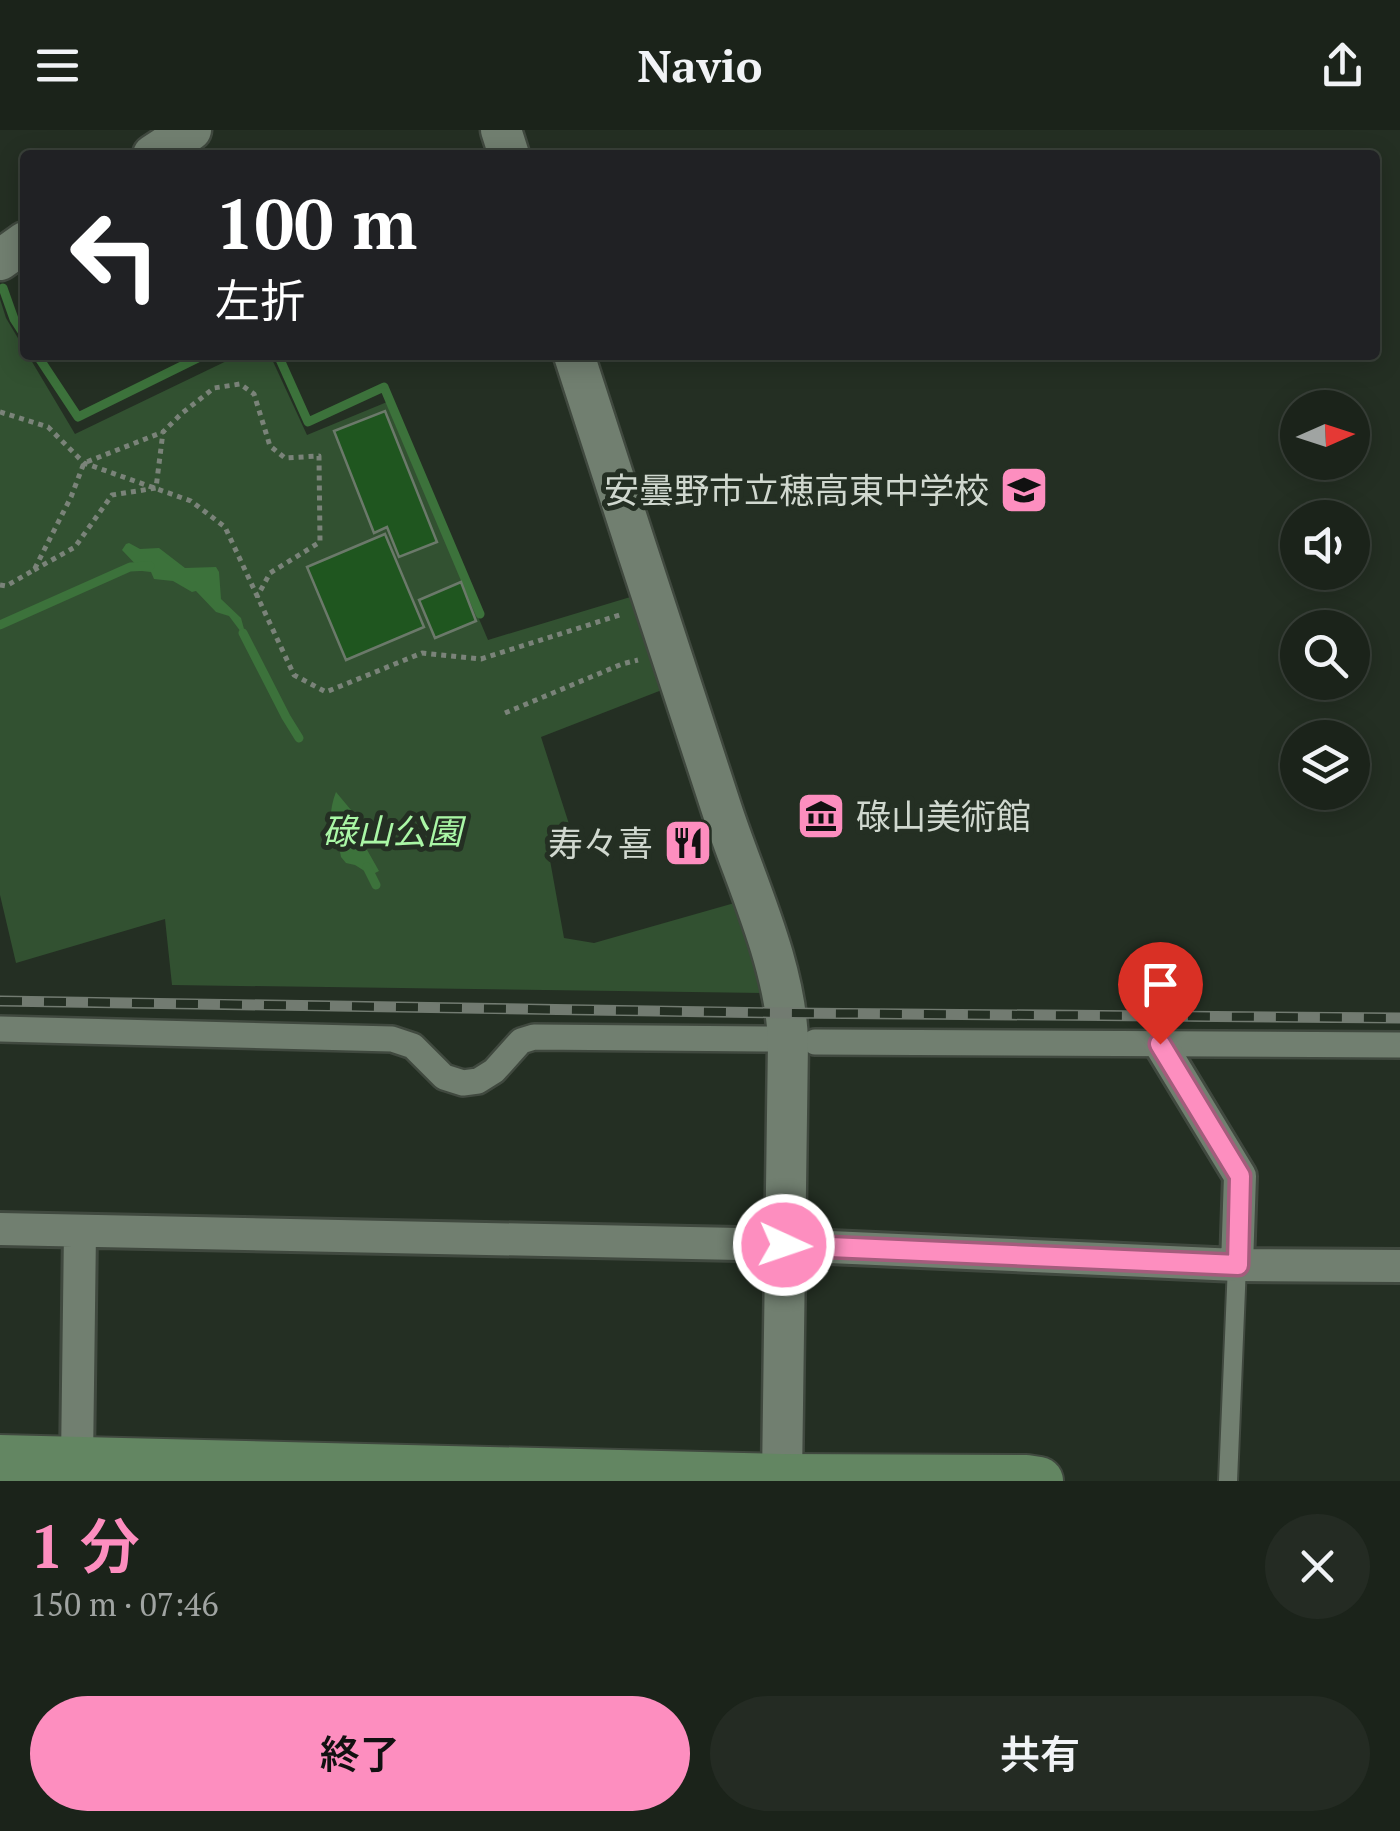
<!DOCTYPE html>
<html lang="ja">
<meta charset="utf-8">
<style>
:root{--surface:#1b231a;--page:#242b23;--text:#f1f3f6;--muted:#a0a4a2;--line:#394039;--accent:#fd8ebf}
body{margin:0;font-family:"PT Serif","Noto Sans JP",serif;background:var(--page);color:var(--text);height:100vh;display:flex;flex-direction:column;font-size:38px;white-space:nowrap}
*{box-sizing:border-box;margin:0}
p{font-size:32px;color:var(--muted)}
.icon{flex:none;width:55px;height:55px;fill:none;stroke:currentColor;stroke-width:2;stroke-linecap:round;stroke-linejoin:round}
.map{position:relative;height:1351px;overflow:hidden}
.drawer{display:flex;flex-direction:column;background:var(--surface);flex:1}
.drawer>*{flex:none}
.banner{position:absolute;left:20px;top:20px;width:1360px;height:210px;border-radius:10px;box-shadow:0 5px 25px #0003,0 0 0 2px var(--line);background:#202124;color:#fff;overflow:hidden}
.needle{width:65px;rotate:87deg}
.fabs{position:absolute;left:1280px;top:260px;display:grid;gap:20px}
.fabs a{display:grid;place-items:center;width:90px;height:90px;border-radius:50%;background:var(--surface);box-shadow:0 5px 25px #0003,0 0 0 2px var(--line);font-size:50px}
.pin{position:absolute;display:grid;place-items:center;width:85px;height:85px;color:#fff;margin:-102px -42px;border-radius:50% 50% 50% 0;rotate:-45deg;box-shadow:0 0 10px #0007}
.pin .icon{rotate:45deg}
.me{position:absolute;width:110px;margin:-55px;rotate:93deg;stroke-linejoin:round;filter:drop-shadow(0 0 8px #0008)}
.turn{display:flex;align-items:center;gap:35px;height:210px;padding:0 30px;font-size:45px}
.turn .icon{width:130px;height:130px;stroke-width:2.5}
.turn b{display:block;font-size:70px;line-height:85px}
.round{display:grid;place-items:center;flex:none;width:105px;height:105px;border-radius:52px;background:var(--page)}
.summary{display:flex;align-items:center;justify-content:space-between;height:170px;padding:0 30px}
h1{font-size:60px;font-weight:600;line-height:75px;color:var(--accent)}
.primary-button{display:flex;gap:20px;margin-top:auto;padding:20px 30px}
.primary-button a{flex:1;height:115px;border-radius:60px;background:var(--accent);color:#111;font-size:40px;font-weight:600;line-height:115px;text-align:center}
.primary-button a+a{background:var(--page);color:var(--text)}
header{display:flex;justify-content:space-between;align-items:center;height:130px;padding:0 30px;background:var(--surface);font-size:45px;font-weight:600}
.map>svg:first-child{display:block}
.green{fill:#325131}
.water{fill:#3c723b}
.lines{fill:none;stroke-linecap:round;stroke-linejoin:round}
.stream{stroke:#3c723b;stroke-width:9}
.building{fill:#1f561f;stroke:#6b796a;stroke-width:2.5}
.service-casing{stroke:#40493f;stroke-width:22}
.pedestrian-casing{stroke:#40493f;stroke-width:30}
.minor-casing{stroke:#40493f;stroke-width:38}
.tertiary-casing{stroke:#40493f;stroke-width:45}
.secondary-casing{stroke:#40493f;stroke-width:52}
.path{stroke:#7a8379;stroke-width:5;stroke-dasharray:5 5;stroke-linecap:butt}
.service{stroke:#717f70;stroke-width:18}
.pedestrian{stroke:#717f70;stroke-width:25}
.minor{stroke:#717f70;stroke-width:32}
.tertiary{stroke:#717f70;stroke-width:40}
.secondary{stroke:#638662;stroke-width:48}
.rail-casing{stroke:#727b71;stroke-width:11}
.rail{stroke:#242f23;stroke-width:8;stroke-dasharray:22;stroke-linecap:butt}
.route-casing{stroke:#a45c7c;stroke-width:25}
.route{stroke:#fd8ebf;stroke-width:18}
.labels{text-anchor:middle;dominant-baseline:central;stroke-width:10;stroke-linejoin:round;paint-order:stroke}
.poi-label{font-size:35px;fill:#d0d8cf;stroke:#242f23;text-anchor:end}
.park-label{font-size:35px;font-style:italic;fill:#aaf7a6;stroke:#242f23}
</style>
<header><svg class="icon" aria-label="menu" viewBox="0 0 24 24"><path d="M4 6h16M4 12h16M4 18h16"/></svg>Navio<svg class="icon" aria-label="share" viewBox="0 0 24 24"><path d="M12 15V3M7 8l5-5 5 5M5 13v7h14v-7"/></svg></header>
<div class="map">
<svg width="1400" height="1351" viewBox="0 0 1400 1351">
<rect width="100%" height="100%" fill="#242f23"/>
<!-- green -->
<path class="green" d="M0,169l6,19 19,32v5h3l47,79 164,-79h31l37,80 80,-33 101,238 149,-45 30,93 -126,49 28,87 -23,14 18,100 30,5 144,-41 31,91 -597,-8 -7,-66 -149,44 -16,-68z"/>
<!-- water -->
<path class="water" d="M129,413l11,6 19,-1 26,20 31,-1 3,5 2,27 20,19 6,22 -18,-24 -13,-4 -20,-21 -4,1 -19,-11 -19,-2 -3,-7 -9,-1 -20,-21 4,-6z
M336,662l20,24 7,18 -1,7 17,30 -8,4 -16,-10 -9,-2 -5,-6c-1,-9 -6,-14 -9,-23 -3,-14 -1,-30 4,-42z"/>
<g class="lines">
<!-- stream -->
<path class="stream" d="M3,158l11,31 11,17
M37,225l41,62 126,-62
M278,225l30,67 76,-35 96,227
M0,495l130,-58 20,-1
M243,503l43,84 13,21
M367,737l9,18"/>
</g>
<!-- building -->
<path class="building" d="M385,281l52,131 -38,15 -12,-30 -13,6 -40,-102z
M385,404l39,93 -78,33 -39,-93z
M461,452l15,39 -41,17 -16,-38z"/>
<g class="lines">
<!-- service casing -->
<g class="service-casing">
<path id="service" d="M1228,1351l9,-216"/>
</g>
<!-- pedestrian casing -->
<g class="pedestrian-casing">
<path id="pedestrian" d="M0,899l392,10 21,7 31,31 19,6 15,-2 16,-10 27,-30 13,-4 235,2
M815,912l585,3"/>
</g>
<!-- minor casing -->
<g class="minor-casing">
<path id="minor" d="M1160,914l80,132 -3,89
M0,1099l784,16 453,20 163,1
M77,1331l3,-230"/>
</g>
<!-- tertiary casing -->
<g class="tertiary-casing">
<path id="tertiary" d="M501,0l8,25
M153,25l38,-25
M0,130l25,-18
M574,225c49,152 98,303 148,455 24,73 64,155 66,232l-6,436"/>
</g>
<!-- secondary casing -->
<g class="secondary-casing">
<path id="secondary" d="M0,1329l782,19 244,1 13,2"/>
</g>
<!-- path -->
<path class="path" d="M0,282l48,15 36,36 107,38 34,26 69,148 32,17 96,-39 59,6 142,-45
M34,440l41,-23 37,-52 44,-7 7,-56 18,-18 33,-26 26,-4 14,10 16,52 15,12 34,-2 1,86 -50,31 -13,24
M0,455l6,1 28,-16 37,-73 13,-34 79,-31
M505,583l117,-49 16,-4"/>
<!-- service -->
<use href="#service" class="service"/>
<!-- pedestrian -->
<use href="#pedestrian" class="pedestrian"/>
<!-- minor -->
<use href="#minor" class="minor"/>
<!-- tertiary -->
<use href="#tertiary" class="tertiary"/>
<!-- secondary -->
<use href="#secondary" class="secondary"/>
<!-- rail casing -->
<g class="rail-casing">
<path id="rail" d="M0,871l787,12 613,5"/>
</g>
<!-- rail -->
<use href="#rail" class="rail"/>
</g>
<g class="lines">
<!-- route casing -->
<g class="route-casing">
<path id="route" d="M784,1115l454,20 2,-89 -80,-132"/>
</g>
<!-- route -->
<use href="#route" class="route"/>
</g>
<!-- icons -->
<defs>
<g id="school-square" transform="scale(2.5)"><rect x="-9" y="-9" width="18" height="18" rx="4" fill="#fd8ebf" stroke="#242f23"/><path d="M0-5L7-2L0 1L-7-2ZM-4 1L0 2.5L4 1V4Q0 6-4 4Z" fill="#111"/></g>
<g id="museum-square" transform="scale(2.5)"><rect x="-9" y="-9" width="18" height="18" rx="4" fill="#fd8ebf" stroke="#242f23"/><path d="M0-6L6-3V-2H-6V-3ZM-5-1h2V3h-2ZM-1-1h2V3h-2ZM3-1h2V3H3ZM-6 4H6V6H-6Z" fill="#111"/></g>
<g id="restaurant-square" transform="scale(2.5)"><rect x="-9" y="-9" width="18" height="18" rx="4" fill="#fd8ebf" stroke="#242f23"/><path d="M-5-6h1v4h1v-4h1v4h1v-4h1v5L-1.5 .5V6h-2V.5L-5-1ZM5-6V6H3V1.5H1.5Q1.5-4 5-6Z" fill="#111"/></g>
</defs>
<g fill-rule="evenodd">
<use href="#school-square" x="1024" y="360"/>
<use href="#museum-square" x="821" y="686"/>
<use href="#restaurant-square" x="688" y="713"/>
</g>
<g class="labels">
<!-- poi labels -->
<g class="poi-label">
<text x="989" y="360">安曇野市立穂高東中学校</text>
<text x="856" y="686" text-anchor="start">碌山美術館</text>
<text x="653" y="713">寿々喜</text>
</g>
<!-- park labels -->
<g class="park-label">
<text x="392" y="701">碌山公園</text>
</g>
</g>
</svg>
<div class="fabs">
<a><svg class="needle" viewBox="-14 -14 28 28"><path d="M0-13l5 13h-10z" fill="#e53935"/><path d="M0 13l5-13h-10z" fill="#a0a4a2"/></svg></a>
<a><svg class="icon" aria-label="sound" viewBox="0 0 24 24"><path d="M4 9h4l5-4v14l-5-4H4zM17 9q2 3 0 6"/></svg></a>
<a><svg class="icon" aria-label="search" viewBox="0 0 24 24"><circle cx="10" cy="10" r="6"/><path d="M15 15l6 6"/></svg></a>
<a><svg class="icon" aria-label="layers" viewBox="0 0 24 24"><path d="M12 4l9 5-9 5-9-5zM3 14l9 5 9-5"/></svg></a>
</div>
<div class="pin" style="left:1160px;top:914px;background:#d93025"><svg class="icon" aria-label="arrive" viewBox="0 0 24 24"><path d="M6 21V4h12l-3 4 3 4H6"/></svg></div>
<svg class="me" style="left:784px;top:1115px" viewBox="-20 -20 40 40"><circle r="17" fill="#fd8ebf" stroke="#fff" stroke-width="3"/><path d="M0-11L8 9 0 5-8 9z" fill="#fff"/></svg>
<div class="banner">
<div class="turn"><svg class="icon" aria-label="left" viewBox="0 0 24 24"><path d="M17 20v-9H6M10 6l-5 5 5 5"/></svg><div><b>100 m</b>左折</div></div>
</div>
</div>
<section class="drawer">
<div class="summary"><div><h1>1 分</h1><p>150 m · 07:46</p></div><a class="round"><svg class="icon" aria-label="close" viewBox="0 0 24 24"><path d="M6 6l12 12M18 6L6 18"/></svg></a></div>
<div class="primary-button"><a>終了</a><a>共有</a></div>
</section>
